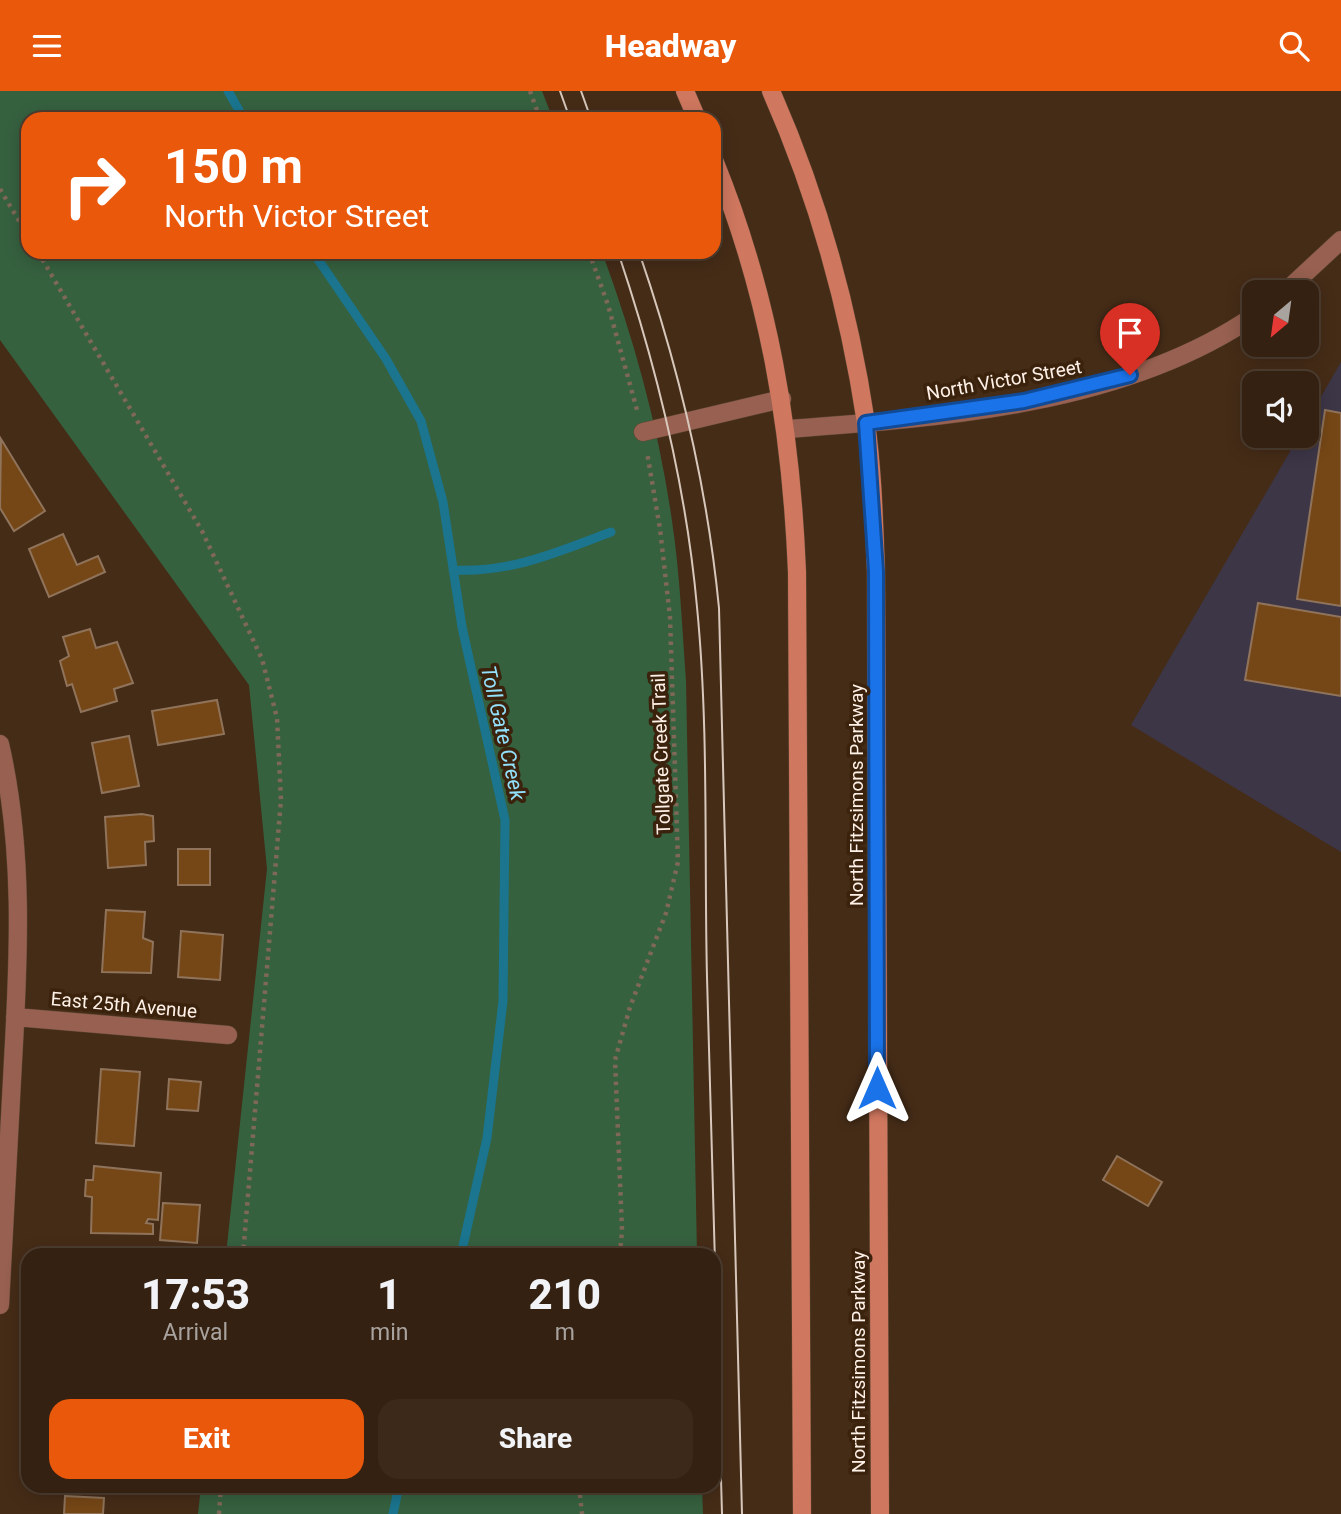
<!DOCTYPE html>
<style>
:root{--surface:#342111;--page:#3c291a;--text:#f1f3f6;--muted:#a9a39f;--line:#4e3e31;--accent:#ea580c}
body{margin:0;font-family:Roboto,sans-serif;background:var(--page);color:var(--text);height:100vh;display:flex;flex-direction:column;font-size:26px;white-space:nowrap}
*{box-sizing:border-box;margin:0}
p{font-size:23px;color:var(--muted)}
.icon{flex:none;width:38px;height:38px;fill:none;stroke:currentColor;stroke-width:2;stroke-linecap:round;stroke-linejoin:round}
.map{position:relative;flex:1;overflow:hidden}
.drawer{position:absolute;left:21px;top:1157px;width:700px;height:245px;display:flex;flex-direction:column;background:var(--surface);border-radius:21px;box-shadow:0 4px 18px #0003,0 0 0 2px var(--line)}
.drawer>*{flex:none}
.guide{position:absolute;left:21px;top:21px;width:700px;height:147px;border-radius:21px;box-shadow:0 4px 18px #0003,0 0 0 2px var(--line);background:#ea580c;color:#fff;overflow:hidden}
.needle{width:46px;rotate:209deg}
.tools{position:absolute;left:1242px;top:189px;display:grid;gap:14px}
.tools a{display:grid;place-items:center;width:77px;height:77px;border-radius:14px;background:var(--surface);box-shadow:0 4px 18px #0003,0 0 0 2px var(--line);font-size:35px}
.pin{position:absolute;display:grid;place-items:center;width:60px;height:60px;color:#fff;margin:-72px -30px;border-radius:50% 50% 50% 0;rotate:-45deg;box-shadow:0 0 7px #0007}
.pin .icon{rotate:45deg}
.me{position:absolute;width:77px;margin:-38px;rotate:0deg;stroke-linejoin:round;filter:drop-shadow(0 0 5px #0008)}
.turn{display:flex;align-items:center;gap:24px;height:147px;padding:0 28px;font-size:32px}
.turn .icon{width:91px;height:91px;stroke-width:2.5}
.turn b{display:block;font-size:49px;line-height:60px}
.eta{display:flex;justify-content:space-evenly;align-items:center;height:119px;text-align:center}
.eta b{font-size:42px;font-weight:800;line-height:49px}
.primary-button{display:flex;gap:14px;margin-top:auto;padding:14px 28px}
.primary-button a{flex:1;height:80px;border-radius:21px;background:var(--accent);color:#fff;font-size:28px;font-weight:800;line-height:80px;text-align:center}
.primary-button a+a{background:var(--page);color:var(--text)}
header{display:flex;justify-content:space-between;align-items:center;height:91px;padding:0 28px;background:var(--accent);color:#fff;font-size:32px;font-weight:800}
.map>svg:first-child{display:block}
.education{fill:#3d3647}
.green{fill:#36613f}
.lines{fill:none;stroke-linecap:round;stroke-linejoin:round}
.stream{stroke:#1b758f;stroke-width:9}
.building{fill:#764716;stroke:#8f735b;stroke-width:2}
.lane-casing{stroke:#5f4834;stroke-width:19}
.street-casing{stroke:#5f4834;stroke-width:19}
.secondary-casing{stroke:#5f4834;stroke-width:19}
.path{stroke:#7e6857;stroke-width:4.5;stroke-dasharray:3.5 5;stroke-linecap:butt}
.lane{stroke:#976050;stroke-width:18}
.street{stroke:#976050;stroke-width:18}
.secondary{stroke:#cf775f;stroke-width:18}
.tram{stroke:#d8c8bc;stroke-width:2}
.route-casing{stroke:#114b97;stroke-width:18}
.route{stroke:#1a73e8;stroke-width:12}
.labels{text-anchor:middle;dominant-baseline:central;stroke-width:7;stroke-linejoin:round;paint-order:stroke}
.street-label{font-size:19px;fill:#fff1e7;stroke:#3a220d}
.water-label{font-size:21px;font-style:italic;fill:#93e1fc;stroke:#3a220d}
</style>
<header><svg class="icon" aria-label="menu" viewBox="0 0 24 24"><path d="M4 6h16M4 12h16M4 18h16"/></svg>Headway<svg class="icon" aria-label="search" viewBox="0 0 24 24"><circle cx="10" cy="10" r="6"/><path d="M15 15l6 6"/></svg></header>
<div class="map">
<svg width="1341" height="1423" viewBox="0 0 1341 1423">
<rect width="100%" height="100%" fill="#452c17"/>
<!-- education -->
<path class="education" d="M1341,271v490l-210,-127 168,-289h8v-15z"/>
<!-- green -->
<path class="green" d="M0,0h542l11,28h-525v133h574c32,87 57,177 70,269 8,53 10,107 14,160l11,574h-471l41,-386 -18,-184 -249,-345z
M201,1395h501l1,28h-505z"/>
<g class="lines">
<!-- stream -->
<path class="stream" d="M228,0l16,28
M313,161l73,107 35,62 22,81 19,125 43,193 -2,181 -16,137 -26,117
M453,479c58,3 105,-18 158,-38
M393,1423l6,-28"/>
</g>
<!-- building -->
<path class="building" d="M1325,319l16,3v193l-44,-7z
M1,348l44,72 -31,20 -14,-23z
M63,443l14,31 21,-9 7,16 -56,25 -20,-48z
M1258,512l83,14v79l-96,-16z
M90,538l6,19 21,-6 16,41 -19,6 3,12 -36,11 -9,-28 -5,2 -7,-25 9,-5 -6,-19z
M217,609l7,34 -66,11 -6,-34z
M129,645l10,50 -37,7 -10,-50z
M142,723l11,2 1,25 -9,1 1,23 -38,3 -3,-51z
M178,758h32v36h-32z
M106,819l39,2 -2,26 10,4 -2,31 -49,-1z
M181,840l42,4 -3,45 -42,-3z
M101,978l39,3 -6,74 -38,-3z
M169,988l32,3 -3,29 -31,-2z
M1117,1065l45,26 -14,24 -45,-26z
M94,1075l67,7 -3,47 -10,-1 -2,4 7,1v10l-62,-1 1,-36 -7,-1 1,-16h7z
M163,1112l37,2 -3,38 -37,-3z
M65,1405l39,2 -1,16h-39z"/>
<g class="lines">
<!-- lane casing -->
<g class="lane-casing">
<path id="lane" d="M643,341l139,-33"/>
</g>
<!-- street casing -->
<g class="street-casing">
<path id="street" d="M1285,201l56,-52
M787,338c154,-11 338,-24 468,-114
M0,653c24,105 19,211 13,317 -4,81 -9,163 -13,244
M15,926l213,18"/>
</g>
<!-- secondary casing -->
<g class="secondary-casing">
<path id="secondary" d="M685,0l12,28
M771,0c46,104 78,219 95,332 7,49 8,99 10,148l4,943
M714,69c55,135 77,267 83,412l5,942"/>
</g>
<!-- path -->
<path class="path" d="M530,0l10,28
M0,98l28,47
M38,161l164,279 60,128 15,59 4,82 -38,455
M589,161l19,53 29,105
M620,1164l2,-25 -7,-170 15,-53 36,-94 12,-51 -8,-245 -10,-88 -13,-77
M579,1395l3,28
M219,1423l2,-28"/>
<!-- lane -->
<use href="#lane" class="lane"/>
<!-- street -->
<use href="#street" class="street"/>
<!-- secondary -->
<use href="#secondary" class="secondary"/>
<!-- tram -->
<path class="tram" d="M560,0l10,28
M581,0l10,28
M618,161c39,116 68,233 79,355 12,123 7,247 10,370 4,179 11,358 15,537
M639,161c40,116 68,233 80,356l23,906"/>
</g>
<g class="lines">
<!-- route casing -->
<g class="route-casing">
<path id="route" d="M877,997l-1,-517 -10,-148 158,-22 106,-26"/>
</g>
<!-- route -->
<use href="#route" class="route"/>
</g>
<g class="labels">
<!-- street labels -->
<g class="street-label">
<text transform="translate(1004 289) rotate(-10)">North Victor Street</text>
<text transform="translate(661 663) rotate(-92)">Tollgate Creek Trail</text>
<text transform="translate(856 704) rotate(-90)">North Fitzsimons Parkway</text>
<text transform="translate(124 914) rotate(5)">East 25th Avenue</text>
<text transform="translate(858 1271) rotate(-90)">North Fitzsimons Parkway</text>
</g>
<!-- water labels -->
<g class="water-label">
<text transform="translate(503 642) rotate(77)">Toll Gate Creek</text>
</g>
</g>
</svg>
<div class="tools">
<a><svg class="needle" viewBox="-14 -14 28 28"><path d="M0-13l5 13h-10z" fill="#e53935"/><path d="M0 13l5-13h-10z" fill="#a9a39f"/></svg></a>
<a><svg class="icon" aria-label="sound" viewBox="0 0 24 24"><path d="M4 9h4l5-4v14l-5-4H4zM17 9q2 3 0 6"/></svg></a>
</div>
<div class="pin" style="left:1130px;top:284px;background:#d93025"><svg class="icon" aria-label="arrive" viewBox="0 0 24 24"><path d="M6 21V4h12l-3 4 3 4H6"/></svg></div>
<svg class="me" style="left:877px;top:997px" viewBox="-20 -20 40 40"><path d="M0-17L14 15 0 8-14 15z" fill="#1a73e8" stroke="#fff" stroke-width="4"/></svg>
<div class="guide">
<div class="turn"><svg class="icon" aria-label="right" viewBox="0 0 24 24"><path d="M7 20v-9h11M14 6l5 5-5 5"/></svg><div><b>150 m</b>North Victor Street</div></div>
</div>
<section class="drawer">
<div class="eta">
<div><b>17:53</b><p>Arrival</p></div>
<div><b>1</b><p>min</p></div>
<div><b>210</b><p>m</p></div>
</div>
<div class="primary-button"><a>Exit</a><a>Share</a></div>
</section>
</div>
